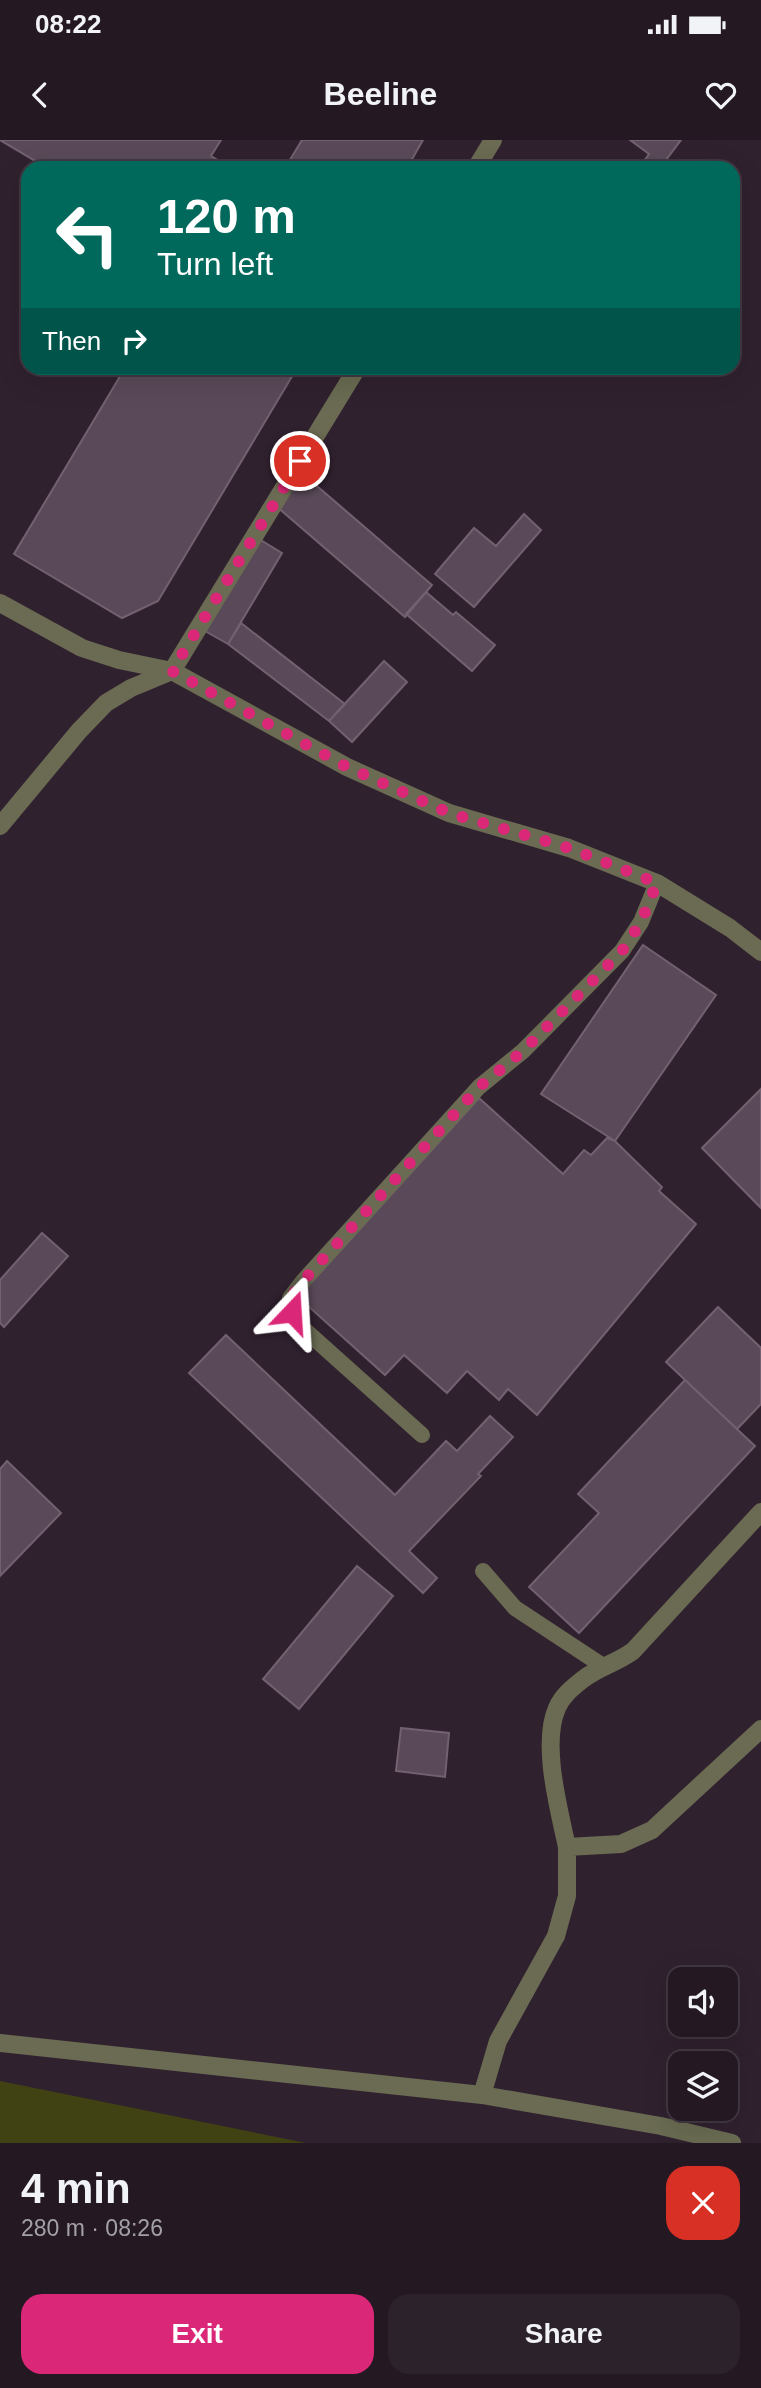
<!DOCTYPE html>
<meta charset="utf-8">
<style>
:root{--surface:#241923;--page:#2c222b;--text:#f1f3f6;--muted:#a3a0a6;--line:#413841;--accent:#db2777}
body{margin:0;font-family:Helvetica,sans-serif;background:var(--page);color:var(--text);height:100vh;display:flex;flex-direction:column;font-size:26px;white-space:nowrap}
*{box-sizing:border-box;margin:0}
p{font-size:23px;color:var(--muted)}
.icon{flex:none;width:38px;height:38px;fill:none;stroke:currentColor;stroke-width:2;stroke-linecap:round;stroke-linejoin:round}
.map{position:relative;height:2003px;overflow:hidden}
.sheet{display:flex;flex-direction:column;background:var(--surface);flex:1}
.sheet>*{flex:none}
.guide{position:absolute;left:21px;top:21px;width:719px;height:214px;border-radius:21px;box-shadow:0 7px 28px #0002,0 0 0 2px var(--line);background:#00695c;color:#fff;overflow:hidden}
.controls{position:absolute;left:668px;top:1827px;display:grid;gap:14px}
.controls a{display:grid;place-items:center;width:70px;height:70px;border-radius:14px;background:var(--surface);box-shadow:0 7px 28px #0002,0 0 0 2px var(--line);font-size:35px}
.pin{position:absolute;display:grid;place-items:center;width:60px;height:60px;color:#fff;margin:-30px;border:4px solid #fff;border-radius:50%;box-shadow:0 2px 7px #0007}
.me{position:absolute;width:77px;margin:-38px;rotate:20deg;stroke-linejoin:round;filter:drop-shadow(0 0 5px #0008)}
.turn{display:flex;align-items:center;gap:24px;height:147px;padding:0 21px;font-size:32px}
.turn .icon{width:91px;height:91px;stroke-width:2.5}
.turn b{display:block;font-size:49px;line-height:60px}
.then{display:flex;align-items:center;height:66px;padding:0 21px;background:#0003;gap:14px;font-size:26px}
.round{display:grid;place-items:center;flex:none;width:74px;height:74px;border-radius:21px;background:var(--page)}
.headline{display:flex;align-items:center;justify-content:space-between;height:119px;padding:0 21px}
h1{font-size:42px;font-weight:600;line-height:52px}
.button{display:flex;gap:14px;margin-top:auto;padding:14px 21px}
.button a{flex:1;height:80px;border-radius:21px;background:var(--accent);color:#fff;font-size:28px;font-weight:600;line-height:80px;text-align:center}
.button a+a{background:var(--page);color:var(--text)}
.status{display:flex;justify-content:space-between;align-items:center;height:49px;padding:0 35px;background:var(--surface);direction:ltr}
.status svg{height:19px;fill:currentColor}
header{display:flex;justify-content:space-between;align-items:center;height:91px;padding:0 21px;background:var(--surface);font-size:32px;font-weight:600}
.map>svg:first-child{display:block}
.green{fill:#414213}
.building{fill:#5a4a59;stroke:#736171;stroke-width:2}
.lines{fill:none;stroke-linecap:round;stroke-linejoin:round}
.lane{stroke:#6a6b52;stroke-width:16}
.street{stroke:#6a6b52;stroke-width:18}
.route{stroke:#db2777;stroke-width:12;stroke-dasharray:0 21.6}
</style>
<div class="status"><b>08:22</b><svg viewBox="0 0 49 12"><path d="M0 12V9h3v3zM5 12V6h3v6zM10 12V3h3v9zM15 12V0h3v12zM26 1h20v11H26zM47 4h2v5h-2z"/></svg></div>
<header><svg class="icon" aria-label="back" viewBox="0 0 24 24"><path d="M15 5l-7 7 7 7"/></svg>Beeline<svg class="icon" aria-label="heart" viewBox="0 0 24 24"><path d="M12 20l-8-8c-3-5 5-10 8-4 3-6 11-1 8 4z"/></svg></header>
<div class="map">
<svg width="761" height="2003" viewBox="0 0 761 2003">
<rect width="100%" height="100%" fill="#30212f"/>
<!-- green -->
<path class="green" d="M0,1941l306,62h-306z"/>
<!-- building -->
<path class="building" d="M0,0h221l-10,16 20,12h-184z
M302,0h121l-16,28h-122z
M630,0h51l-21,28h-21l10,-14z
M125,228h172l-139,233 -36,17 -108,-64z
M303,334l129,111 -27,32 -129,-111z
M524,374l17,16 -67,77 -39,-33 39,-46 22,18z
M259,399l23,14 -54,91 -23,-13z
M426,452l27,23 3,-3 39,33 -23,26 -66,-57z
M241,483l104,81 -16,17 -101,-77z
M384,521l23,21 -55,60 -23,-21z
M643,805l73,50 -101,146 -74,-47z
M761,949v119l-59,-60z
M479,958l84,76 21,-24 7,5 16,-17 8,3 47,46 -3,4 37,33 -159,191 -29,-26 -9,11 -32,-29 -20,22 -43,-38 -19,20 -87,-78z
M42,1093l26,23 -64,71 -4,-4v-43z
M718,1167l43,41v56l-24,25 -71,-67z
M226,1195l169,160 51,-54 11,10 33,-35 23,21 -35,37 3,2 -72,75 28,27 -14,15 -234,-220z
M685,1240l70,66 -176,187 -50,-46 70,-74 -21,-19z
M7,1321l54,52 -61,63v-107z
M357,1426l36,30 -94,113 -36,-30z
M401,1588l48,5 -4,44 -49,-6z"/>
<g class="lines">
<!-- lane -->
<path class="lane" d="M422,1295l-125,-112 -6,-11 -1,-14 14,-18 175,-193 44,-36 99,-100 19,-29 16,-39
M483,1431l32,37 88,58"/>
<!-- street -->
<path class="street" d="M476,28l17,-28
M0,463l82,45 37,12 53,11 185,-303
M0,686l79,-95 27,-28 25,-15 41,-17 175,96 102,46 120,35 88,35 73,45 31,24
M567,1707c-8,-38 -26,-103 -10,-139 5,-12 15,-20 25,-28 16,-13 35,-17 51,-29l128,-139
M0,1903l482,52 16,-54 58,-105 11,-40v-49l54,-3 31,-14 109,-101
M482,1955l179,31 71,17"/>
</g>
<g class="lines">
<!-- route -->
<path class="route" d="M292,1172l-2,-14 14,-18 175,-193 44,-36 99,-100 19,-29 16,-39 -88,-35 -120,-35 -102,-46 -175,-96 128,-210"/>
</g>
</svg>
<div class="controls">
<a><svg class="icon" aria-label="sound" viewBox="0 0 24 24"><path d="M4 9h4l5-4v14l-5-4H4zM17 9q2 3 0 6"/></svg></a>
<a><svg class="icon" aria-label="layers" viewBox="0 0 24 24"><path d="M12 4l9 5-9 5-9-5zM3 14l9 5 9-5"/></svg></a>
</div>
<div class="pin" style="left:300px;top:321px;background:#d93025"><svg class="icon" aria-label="arrive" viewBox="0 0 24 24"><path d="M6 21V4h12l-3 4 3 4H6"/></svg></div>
<svg class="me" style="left:292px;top:1172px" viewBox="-20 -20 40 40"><path d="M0-17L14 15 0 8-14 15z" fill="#db2777" stroke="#fff" stroke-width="4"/></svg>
<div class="guide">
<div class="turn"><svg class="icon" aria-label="left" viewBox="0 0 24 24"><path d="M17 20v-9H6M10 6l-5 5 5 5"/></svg><div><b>120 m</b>Turn left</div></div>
<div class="then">Then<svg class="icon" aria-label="right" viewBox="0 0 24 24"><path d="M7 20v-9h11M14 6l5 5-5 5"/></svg></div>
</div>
</div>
<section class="sheet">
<div class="headline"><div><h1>4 min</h1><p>280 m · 08:26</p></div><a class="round" style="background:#d93025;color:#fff"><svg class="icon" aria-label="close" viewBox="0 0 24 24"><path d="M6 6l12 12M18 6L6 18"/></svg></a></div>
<div class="button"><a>Exit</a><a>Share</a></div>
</section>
